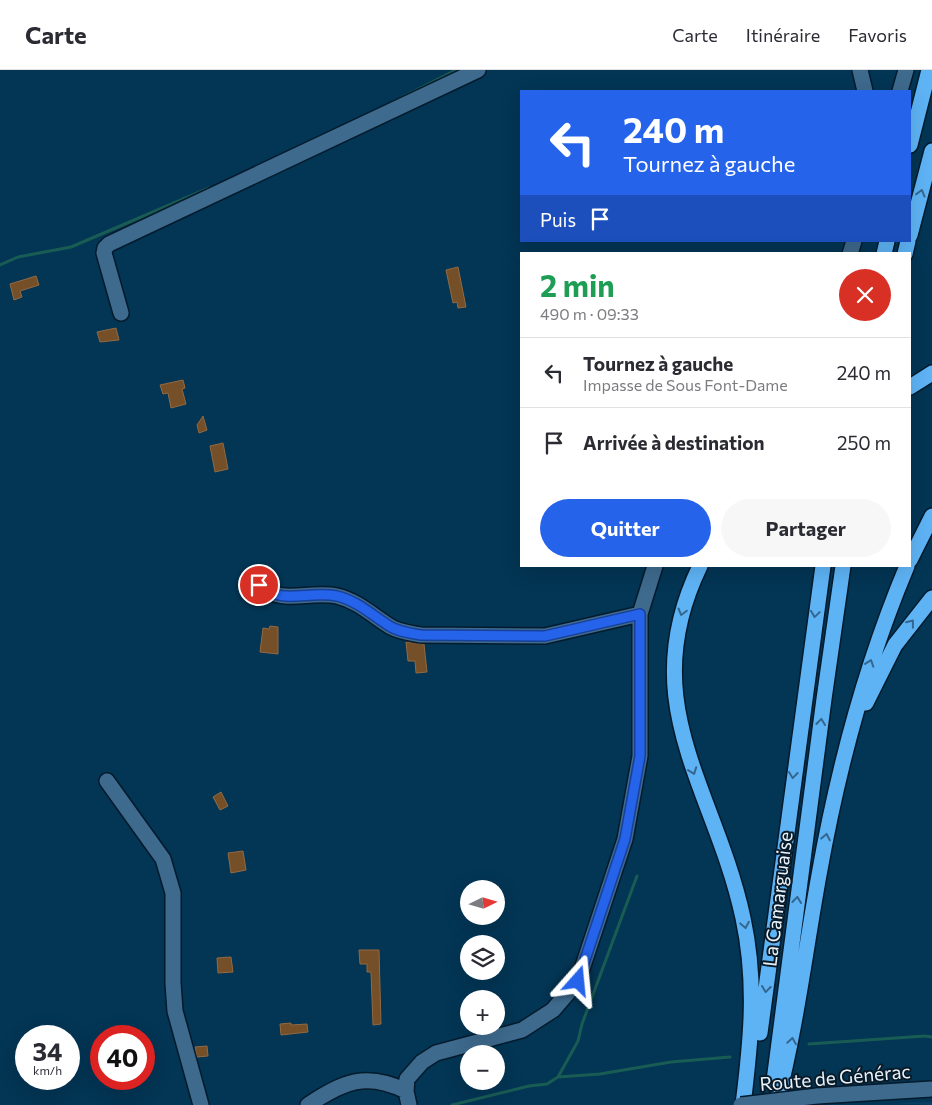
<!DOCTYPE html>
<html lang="fr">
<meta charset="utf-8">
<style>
:root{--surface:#fff;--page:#f7f7f7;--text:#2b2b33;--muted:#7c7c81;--line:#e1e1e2;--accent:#2563eb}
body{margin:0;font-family:Commissioner,sans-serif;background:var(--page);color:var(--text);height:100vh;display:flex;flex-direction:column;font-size:19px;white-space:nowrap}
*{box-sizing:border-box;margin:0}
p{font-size:16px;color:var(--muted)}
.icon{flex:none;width:28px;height:28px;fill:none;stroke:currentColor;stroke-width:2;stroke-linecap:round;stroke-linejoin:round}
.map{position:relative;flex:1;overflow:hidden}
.sheet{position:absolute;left:520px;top:182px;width:391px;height:315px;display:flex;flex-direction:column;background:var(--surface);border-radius:0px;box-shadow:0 5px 20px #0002}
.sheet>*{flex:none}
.top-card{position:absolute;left:520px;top:20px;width:391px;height:152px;border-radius:0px;box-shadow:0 5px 20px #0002;background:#2563eb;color:#fff;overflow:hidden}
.needle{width:32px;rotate:85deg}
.tools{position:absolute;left:460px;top:810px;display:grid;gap:10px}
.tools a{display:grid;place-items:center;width:45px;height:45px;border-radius:50%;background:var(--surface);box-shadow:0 5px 20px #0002;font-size:25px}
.speed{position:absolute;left:15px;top:955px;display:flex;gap:10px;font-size:25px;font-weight:700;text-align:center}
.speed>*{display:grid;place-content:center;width:65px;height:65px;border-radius:50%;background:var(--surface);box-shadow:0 5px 20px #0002;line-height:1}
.speed small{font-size:12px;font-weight:400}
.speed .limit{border:8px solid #d22;background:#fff;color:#111}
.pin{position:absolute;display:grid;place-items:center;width:42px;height:42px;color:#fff;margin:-21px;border:2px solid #fff;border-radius:50%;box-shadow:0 1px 5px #0007}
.me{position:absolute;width:55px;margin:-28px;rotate:18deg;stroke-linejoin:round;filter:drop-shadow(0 0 4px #0008)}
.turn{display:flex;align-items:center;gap:18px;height:105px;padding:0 20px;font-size:22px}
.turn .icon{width:65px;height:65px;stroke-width:2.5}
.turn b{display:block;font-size:35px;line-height:42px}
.then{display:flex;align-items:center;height:48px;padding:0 20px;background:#0003;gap:10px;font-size:19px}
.round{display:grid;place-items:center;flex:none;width:52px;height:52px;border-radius:26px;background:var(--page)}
.head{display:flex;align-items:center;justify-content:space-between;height:85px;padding:0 20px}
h1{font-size:30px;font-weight:700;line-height:38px;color:#1e9e55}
.primary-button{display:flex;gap:10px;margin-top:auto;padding:10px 20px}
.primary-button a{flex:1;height:58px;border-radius:30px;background:var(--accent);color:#fff;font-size:20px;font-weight:700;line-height:58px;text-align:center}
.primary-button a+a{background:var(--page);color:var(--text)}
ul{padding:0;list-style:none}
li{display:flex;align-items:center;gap:15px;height:70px;padding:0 20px;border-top:1px solid var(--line)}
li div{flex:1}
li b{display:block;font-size:19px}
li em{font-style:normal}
header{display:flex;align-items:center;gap:30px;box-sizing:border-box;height:70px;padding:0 25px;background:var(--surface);border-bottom:1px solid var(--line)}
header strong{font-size:24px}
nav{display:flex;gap:28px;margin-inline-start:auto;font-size:18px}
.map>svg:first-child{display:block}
.built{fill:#094165}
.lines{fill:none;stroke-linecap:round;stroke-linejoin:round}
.stream{stroke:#195c54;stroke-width:3}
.building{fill:#754f28;stroke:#926a43}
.minor-casing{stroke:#041b2d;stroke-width:18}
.highway-casing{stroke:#041b2d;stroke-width:18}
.minor{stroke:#3e6a8d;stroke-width:15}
.highway{stroke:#5eb3f5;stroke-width:15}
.minor-bridge-casing{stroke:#041b2d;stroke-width:18;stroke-linecap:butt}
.minor-bridge{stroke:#3e6a8d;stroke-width:15}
.oneway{stroke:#34678f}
.route-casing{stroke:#184099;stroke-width:12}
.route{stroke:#2563eb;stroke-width:9}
.labels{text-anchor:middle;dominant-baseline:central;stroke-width:4;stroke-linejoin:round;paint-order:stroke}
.street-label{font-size:19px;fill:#e9f3fb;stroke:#091b29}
</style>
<header>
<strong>Carte</strong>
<nav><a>Carte</a><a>Itinéraire</a><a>Favoris</a></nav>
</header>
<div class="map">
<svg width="932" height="1035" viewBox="0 0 932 1035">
<rect width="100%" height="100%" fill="#033554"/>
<!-- built -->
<path class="built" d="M932,1032v3l-43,-2z"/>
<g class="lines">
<!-- stream -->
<path class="stream" d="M385,36l71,-36
M0,195l18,-8 53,-10 138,-59
M809,974l116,-8 7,1
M558,1007l20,-36 4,-17 55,-148
M452,1035l77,-19 18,-2 11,-7 42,-3 71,-12 59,-5"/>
</g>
<!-- building -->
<path class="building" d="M458,197l8,40 -8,1 -1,-6 -4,1 -7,-33z
M36,206l3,9 -19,6 2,6 -8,3 -4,-16z
M116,258l3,12 -19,2 -3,-10z
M183,310l2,8 -3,1 4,15 -15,4 -3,-15 -5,1 -3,-9z
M203,346l4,14 -8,3 -2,-8z
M223,373l5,26 -13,3 -5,-26z
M270,556l8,1v27l-18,-2 3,-24 6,1z
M406,572l18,2 3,28 -11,1 -1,-12h-7z
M221,722l7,14 -8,4 -7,-13z
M243,781l3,19 -15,3 -3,-20z
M359,880h20l2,74 -8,1 -2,-53h-4v-8h-7z
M231,887l2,15 -15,1 -1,-15z
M291,953v2l16,-1 1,8 -27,3 -1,-11z
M207,976l1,10 -11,1 -2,-10z"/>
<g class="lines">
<!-- minor casing -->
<g class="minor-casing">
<path id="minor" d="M860,0l5,21
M900,21l6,-21
M850,184l4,-13
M121,243l-17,-60 1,-5 4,-4 369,-174
M259,515c23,21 49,5 78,11 21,5 36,20 54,31 9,5 19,6 30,8l124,1 95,-22
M107,711l56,78 10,34v90l2,28 26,94
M817,1026l115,-7
M308,1035c35,-23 58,-34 98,-14
M409,1035l-3,-14 1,-12 15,-17 14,-9 86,-23 31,-20 25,-29 47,-142 15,-83v-142l15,-48"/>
</g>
<!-- highway casing -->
<g class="highway-casing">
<path id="highway" d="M910,75l19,-75
M910,165l22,-84
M884,184l3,-13
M905,184l3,-13
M910,317l22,-14
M910,490l22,-44
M700,496c-67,138 15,222 43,352 14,65 8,122 0,187
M866,633l29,-58 37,-47
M760,963l63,-467
M774,1011l50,-382 19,-133
M776,1035c20,-76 29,-153 43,-230 19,-107 46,-209 88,-309"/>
</g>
<!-- minor -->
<use href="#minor" class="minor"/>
<!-- highway -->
<use href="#highway" class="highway"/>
<!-- minor-bridge casing -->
<g class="minor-bridge-casing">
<path id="minor-bridge" d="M741,1035l76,-9"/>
</g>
<!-- minor-bridge -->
<use href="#minor-bridge" class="minor-bridge"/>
</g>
<!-- one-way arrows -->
<defs><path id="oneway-chevron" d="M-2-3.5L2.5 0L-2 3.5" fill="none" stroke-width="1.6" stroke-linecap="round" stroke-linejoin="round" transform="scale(1.25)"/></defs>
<g class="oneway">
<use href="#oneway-chevron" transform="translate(921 123) rotate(-75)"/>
<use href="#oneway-chevron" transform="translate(682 542) rotate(105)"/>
<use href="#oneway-chevron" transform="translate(815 544) rotate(98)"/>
<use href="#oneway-chevron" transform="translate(911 553) rotate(-52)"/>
<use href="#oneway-chevron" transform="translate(870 593) rotate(-71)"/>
<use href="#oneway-chevron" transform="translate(821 652) rotate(-83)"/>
<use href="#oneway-chevron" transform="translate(693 701) rotate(70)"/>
<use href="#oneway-chevron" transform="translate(793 705) rotate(97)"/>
<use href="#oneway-chevron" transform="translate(826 767) rotate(-79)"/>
<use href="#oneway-chevron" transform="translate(797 830) rotate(-83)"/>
<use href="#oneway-chevron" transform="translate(745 855) rotate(79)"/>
<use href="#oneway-chevron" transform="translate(766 919) rotate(97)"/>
<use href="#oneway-chevron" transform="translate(792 971) rotate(-81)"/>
</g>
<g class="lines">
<!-- route casing -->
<g class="route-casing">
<path id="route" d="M259,515c23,21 49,5 78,11 21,5 36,20 54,31 9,5 19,6 30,8l124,1 95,-22v142l-15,83 -47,142"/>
</g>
<!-- route -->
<use href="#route" class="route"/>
</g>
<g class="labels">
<!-- street labels -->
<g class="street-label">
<text transform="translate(777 829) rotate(-83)">La Camarguaise</text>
<text transform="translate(835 1007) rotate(-5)">Route de Générac</text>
</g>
</g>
</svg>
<div class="tools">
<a><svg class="needle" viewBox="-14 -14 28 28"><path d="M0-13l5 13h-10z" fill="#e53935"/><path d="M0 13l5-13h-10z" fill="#7c7c81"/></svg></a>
<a><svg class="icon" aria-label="layers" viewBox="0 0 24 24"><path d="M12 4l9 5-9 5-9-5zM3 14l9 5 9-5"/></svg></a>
<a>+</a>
<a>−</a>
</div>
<div class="speed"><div>34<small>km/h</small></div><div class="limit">40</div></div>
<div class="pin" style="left:259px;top:515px;background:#d93025"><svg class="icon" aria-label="arrive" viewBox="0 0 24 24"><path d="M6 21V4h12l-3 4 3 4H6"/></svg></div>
<svg class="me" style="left:578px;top:911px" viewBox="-20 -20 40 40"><path d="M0-17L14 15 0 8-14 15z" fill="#2563eb" stroke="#fff" stroke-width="4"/></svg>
<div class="top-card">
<div class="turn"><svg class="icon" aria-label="left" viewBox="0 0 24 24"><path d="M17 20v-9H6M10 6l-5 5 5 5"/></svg><div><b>240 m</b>Tournez à gauche</div></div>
<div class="then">Puis<svg class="icon" aria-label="arrive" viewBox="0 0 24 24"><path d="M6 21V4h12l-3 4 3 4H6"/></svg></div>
</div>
<section class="sheet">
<div class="head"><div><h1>2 min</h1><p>490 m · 09:33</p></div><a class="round" style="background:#d93025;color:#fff"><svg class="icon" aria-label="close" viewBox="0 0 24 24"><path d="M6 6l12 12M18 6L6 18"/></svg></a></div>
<ul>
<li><svg class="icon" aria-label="left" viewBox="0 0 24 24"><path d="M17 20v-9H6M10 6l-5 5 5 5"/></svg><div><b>Tournez à gauche</b><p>Impasse de Sous Font-Dame</p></div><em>240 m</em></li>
<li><svg class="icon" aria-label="arrive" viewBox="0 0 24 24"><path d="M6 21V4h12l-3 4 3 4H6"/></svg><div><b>Arrivée à destination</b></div><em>250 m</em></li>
</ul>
<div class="primary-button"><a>Quitter</a><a>Partager</a></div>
</section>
</div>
